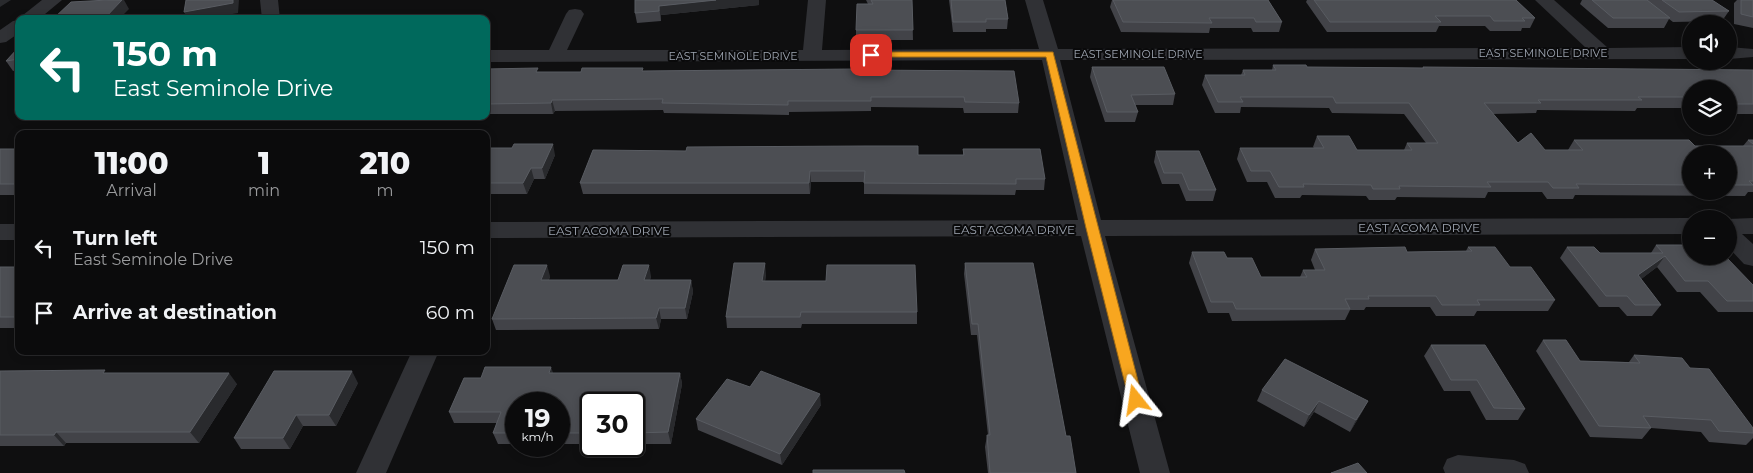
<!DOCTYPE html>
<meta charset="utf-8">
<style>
:root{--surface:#0b0b0c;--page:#141415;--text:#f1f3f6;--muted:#9a9b9d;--line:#2b2b2d}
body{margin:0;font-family:Montserrat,sans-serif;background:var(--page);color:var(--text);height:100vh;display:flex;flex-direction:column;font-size:19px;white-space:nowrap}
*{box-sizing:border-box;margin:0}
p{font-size:16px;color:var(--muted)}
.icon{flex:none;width:28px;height:28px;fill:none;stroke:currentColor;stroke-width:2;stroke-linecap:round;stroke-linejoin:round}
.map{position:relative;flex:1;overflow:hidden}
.sheet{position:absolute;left:15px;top:130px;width:475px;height:225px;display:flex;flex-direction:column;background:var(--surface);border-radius:10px;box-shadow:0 2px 8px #0003,0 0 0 1px var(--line)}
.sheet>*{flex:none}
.banner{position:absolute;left:15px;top:15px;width:475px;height:105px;border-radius:10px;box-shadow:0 2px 8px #0003,0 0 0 1px var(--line);background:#00695c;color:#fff;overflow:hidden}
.controls{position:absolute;left:1682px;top:15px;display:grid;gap:10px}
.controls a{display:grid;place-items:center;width:55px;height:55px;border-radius:50%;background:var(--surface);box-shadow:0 2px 8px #0003,0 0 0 1px var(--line);font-size:25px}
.speed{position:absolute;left:505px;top:392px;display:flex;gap:10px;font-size:25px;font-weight:700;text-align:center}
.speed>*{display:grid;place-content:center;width:65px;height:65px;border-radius:50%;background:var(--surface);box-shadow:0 2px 8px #0003,0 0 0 1px var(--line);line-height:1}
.speed small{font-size:12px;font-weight:400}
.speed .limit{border:2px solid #111;border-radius:8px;background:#fff;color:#111}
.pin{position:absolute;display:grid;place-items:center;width:42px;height:42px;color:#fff;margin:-21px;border-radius:10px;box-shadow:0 2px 8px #0006}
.me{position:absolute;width:55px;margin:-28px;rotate:345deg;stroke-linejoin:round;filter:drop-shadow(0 0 4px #0008)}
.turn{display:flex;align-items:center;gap:18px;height:105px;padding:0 15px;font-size:22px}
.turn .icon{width:65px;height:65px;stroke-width:2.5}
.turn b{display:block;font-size:35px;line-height:42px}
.eta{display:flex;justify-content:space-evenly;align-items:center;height:85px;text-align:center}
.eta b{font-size:30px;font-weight:800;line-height:35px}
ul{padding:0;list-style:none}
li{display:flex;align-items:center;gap:15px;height:65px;padding:0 15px}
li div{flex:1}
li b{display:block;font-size:19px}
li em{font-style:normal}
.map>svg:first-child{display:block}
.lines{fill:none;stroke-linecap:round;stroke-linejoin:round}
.street{fill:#303135;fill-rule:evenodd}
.wall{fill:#424348;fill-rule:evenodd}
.shaded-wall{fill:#292a2d}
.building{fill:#4c4e53;stroke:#595c62}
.route{fill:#f8a61f;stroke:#a16c14}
.labels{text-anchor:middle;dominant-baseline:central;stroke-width:4;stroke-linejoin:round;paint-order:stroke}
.far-street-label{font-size:11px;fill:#9fa6b2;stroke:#0a0a0b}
.street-label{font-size:12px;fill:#9fa6b2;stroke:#0a0a0b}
</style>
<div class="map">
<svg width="1753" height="473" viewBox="0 0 1753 473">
<rect width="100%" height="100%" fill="#0f0f10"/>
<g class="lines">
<!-- street -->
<path class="street" d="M42,0h20l-23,19h-20v14l-13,9 -6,1v-13l13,-9 6,-1 -1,-1z
M260,0h18l2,19h-18z
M808,0h18l-4,50 217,-1 -14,-49h18l15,49 528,-1 -51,-48h19l54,48 83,-1v12l-631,1 41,160 590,-2v16l-586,2 65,237h-30l-59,-237 -595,2v-16l592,-2 -36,-160 -556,2v-12h63l17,-36 3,-4 6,-1 6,1 3,4 -17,36h236z
M1729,47l24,2v8l-24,2z
M1753,218v16h-11l11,10v22l-9,-2 -15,-16 -1,-29z
M0,224h19v16h-19z
M412,351h27l-53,122h-30z
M1458,455l56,5 11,4 4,9h-84l-2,-5 4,-9z"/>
</g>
<!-- wall -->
<path class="wall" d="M635,0h124v5l-98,10v6l-24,2 -2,-10z
M866,0h46l1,40h-57v-10l12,-26z
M949,0h56l3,19 -1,10h-21v3h-33z
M1112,0h156l14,22 -3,10h-26l-2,-4h-41l-1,5 -88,-1 -11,-25z
M1307,0h209l19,18 -5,10h-8l-1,3h-31l-5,-5h-46l-3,6h-109l-21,-30z
M1582,0h130l17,11 -7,10 -49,1 -4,-3 -5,9h-56l-28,-24z
M1737,0h16v28l-19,-4v-21z
M19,47v23l-6,1 -7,-10z
M1273,65l34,2 115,1 1,-1 330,3v44h-24v-25h-38v19h-54l-2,3 -98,-1 -1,3 -44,1 26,29 27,7h23l6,-10 121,6h48l5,-6h5v52h-5l-3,4 -170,-1 -2,4h-26l-5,-7h-54l-3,6 -88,-1 -2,3h-26l-3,-4 -64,-1 -2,3h-25l-8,-16h-20l-10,-23 3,-11h74l-1,-1 4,-11 40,14h47l3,-7h19l-22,-29 -72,-1 -3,-5 -88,-1 -1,6h-25l-13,-28 3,-10h36l2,-5h29zM1691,154h38v37h-38z
M1092,67l83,27 -2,11h-38l3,7 -3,10h-30l-15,-45z
M486,69l53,3h42l63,-1 210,-1 165,33 -1,10h-54l-1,-5 -92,-1v4l-82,1v3l-125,-2 -1,-3 -108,1 -2,3h-67z
M486,148l69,7 -10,24h-11l-7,15h-41z
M0,149h19v46h-19z
M963,149l82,30 -1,11h-28l-1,5 -151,-1v-12h-53l-1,12h-227l-3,-11 338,-28h45z
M1156,151l60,39 -3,11h-27l-7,-17h-17l-8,-22z
M1656,245l35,11 62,29v27h-35l-18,-20h-23l-20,-25 -16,12 20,26 -9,11h-25l-8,-9h-20l-39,-49 7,-11 33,6h51z
M1468,247l42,20 45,33 -7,11h-71l-3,5h-38l-6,-9h-64l-2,3h-14l-5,10 -113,1 -3,-8h-21l-19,-50 3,-11 35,6 34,19h39l3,-7h12l-4,-10 4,-11 92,3 59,-1z
M965,263l101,173 10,37h-88l-3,-26 2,-12h1l-11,-100h-6l-7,-61z
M0,267h19v61h-19z
M766,274l-1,7 152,31v12h-115l-1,4h-74l-1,-11z
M550,276l-1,4h69l33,-4 -1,4h41l2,12 -6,27h-26l-2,10 -163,1 -4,-11z
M1543,340l37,21 49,1 5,-7 56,13 63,60v10l-7,7 -37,-3 -8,-10 -50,-4 -9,11 -52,-2 -54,-86z
M1431,345l94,64 -7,11h-32l-16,-29h-26l-20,-35z
M0,371l107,2 130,11 -38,59h-133l-2,3h-64z
M553,373h127l2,11 -11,60h-37v-40h-43v40h-32v-40h-43v40h-18l-5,-11 4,-10h-43l-5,-11 32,-34z
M358,383l-22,43h-33l-13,23h-49l-7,-11z
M750,387l71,18 -39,60 -84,-35 -2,-11z
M1262,390l106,11 -6,11 -12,20 -36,-20 -10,15 -47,-26z"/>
<!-- shaded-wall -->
<path class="shaded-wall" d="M0,0h11l-11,7z
M122,0h2l5,9 -10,10h-15z
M233,0h6l-1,13 -33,6h-17l-4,-7z
M716,0h43v5l-98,10v6l-2,-15z
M552,100l3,11 -2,3 -2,-11z
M553,144l2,11 -10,24 -3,-11z
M531,168l3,11 -7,15 -4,-11z
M810,171l1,11 -1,12 -1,-11z
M1665,256l-8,11 -26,20 7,-12z
M765,263l1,11 -2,18 -2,-11z
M547,265l3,11 -6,16 -3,-12z
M649,265l2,11 -4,16 -3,-12z
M691,280l2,12 -6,27 -2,-11z
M659,308l2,11 -2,10 -3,-11z
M551,367l4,11 -6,-5z
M352,371l6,12 -22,43 -7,-11z
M229,373l8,11 -38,59 -9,-11z
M680,373l2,11 -11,60 -3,-12z
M820,394l1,11 -39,60 -2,-11z
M1319,401l-5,11 -10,15 5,-12z
M1368,401l-6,11 -12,20 6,-12z
M296,415l7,11 -13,23 -7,-11z
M56,432l10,11 -2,3 -10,-11z"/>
<!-- building -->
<path class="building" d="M108,0h14l-18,19h-51l18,-17z
M186,0h47v3l-49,9z
M635,0h81l-57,6v5l-24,2z
M871,0h41l1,30h-57l1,-26h16z
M951,0h54l3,19h-22v3h-33z
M1113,0h155l14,22h-26l-2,-4h-45l3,5 -89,-1z
M1314,0h202l19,18h-13l3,3h-31l-4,-5h-55l6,6h-111z
M1592,0h55l23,18h-57z
M1662,0h50l17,11 -50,1z
M1741,0h12v17l-12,-3z
M19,47v12l-13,2z
M1273,65h33l1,2 117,1 -1,-1 330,3v34h-17l-7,-7v-8h-38v8h-53l4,3h-104l3,3h-57l34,40 13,-10 14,17h38l-9,-10h115l6,6h58v35h-4l4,4h-24v-31h-38v31l-115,-1 3,4h-26l-5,-6h-61l4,5 -92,-1 1,3h-27l-2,-4 -68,-1 1,3h-25l-9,-16h-19l-11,-23h84l-7,-12h32l8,14h55l-5,-7h31l-29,-40h-73l-3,-6h-93l3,5h-25l-13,-27h40l-2,-5h33z
M1092,67h72l11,27 -44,1 7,17h-31z
M538,68l-2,4h45l1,-4h61l-1,3 212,-2v1l160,1 5,32 -54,-1 -1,-5h-93v4h-83v4l-126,-2 1,-4 -111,1 -1,3 -65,1v-35z
M1748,140h5v4z
M514,144h39l-11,24h-11l-8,15h-37v-35h26z
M865,146h53v9h46l-1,-6h77l5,30h-29v5l-152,-1 1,-12h-55l-1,12h-229l13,-33 93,1 1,-4z
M0,149h19v35h-19z
M1156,151h43l17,39h-27l-7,-17h-18z
M1656,245h28l7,8v3h34l28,29v16h-26l-19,-20h-23l-20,-25 -27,19 23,30h-26l-8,-9h-21l-39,-49h27l6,6h63z
M1405,247l2,5 65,-1 -4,-4h27l15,20h21l24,33h-78l3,5h-38l-6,-9h-68l1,3h-24l5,10h-114l-3,-7h-22l-19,-50h32l3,6h25l9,19h46l-4,-7h22l-10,-21z
M734,263h31l-3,18h64l1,-16h88l2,47h-116l-1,5h-74z
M965,263h68l33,173h4l6,37h-86l-3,-38h3l-12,-111h-6z
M514,265h33l-6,15h77l5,-15h26l-5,15h47l-6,28h-26l-3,10 -164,1z
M0,267h19v50h-19z
M1543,340h23l14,21 60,2 -6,-8 48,3 8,10 19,1 44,59v5l-34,-2 -8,-11 -68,-4 8,12 -52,-2z
M1431,345h54l40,64 -31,-1 -17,-28h-26z
M1285,359l83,42 -12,19 -37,-19 -10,14 -47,-25z
M485,367h66l-2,6h131l-12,59 -34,1v-29h-43v29h-32v-29h-43v29h-23l8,-21h-52l15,-34h17z
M105,370l-2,3h126l-39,59h-134l-2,3h-54v-64z
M274,371h78l-23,44h-33l-13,23h-49z
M761,371l59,23 -40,60 -84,-35 31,-40 23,8z
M1358,463l9,10h-36z
M813,470h91l1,3h-92z"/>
<!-- route -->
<path class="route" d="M871,52h182l90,348 -2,4 -5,1 -5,-1 -2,-4 -43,-172 -40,-171h-178v-4z"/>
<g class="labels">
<!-- far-street labels -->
<g class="far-street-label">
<text x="1543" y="53">EAST SEMINOLE DRIVE</text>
<text x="1138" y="54">EAST SEMINOLE DRIVE</text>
<text x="733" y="56">EAST SEMINOLE DRIVE</text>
</g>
<!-- street labels -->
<g class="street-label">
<text x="1419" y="227">EAST ACOMA DRIVE</text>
<text x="1014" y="229">EAST ACOMA DRIVE</text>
<text x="609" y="230">EAST ACOMA DRIVE</text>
</g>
</g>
</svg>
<div class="controls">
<a><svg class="icon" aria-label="sound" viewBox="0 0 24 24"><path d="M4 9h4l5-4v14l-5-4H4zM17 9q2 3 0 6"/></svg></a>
<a><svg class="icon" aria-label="layers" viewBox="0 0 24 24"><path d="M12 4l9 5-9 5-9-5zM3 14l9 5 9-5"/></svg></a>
<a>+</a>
<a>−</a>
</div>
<div class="speed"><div>19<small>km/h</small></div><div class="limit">30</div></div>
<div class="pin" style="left:871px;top:55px;background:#d93025"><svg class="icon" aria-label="arrive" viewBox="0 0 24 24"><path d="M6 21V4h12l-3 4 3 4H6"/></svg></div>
<svg class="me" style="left:1136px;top:400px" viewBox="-20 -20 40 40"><path d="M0-17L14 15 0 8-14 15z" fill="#f8a61f" stroke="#fff" stroke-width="4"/></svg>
<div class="banner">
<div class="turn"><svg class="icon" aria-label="left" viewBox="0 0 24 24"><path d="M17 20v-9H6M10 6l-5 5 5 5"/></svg><div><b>150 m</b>East Seminole Drive</div></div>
</div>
<section class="sheet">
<div class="eta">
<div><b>11:00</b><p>Arrival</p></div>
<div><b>1</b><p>min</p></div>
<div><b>210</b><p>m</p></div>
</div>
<ul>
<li><svg class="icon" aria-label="left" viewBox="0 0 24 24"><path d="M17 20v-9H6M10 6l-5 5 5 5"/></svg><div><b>Turn left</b><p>East Seminole Drive</p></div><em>150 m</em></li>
<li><svg class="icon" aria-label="arrive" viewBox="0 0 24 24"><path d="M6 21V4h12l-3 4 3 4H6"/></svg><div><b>Arrive at destination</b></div><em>60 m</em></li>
</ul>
</section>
</div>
